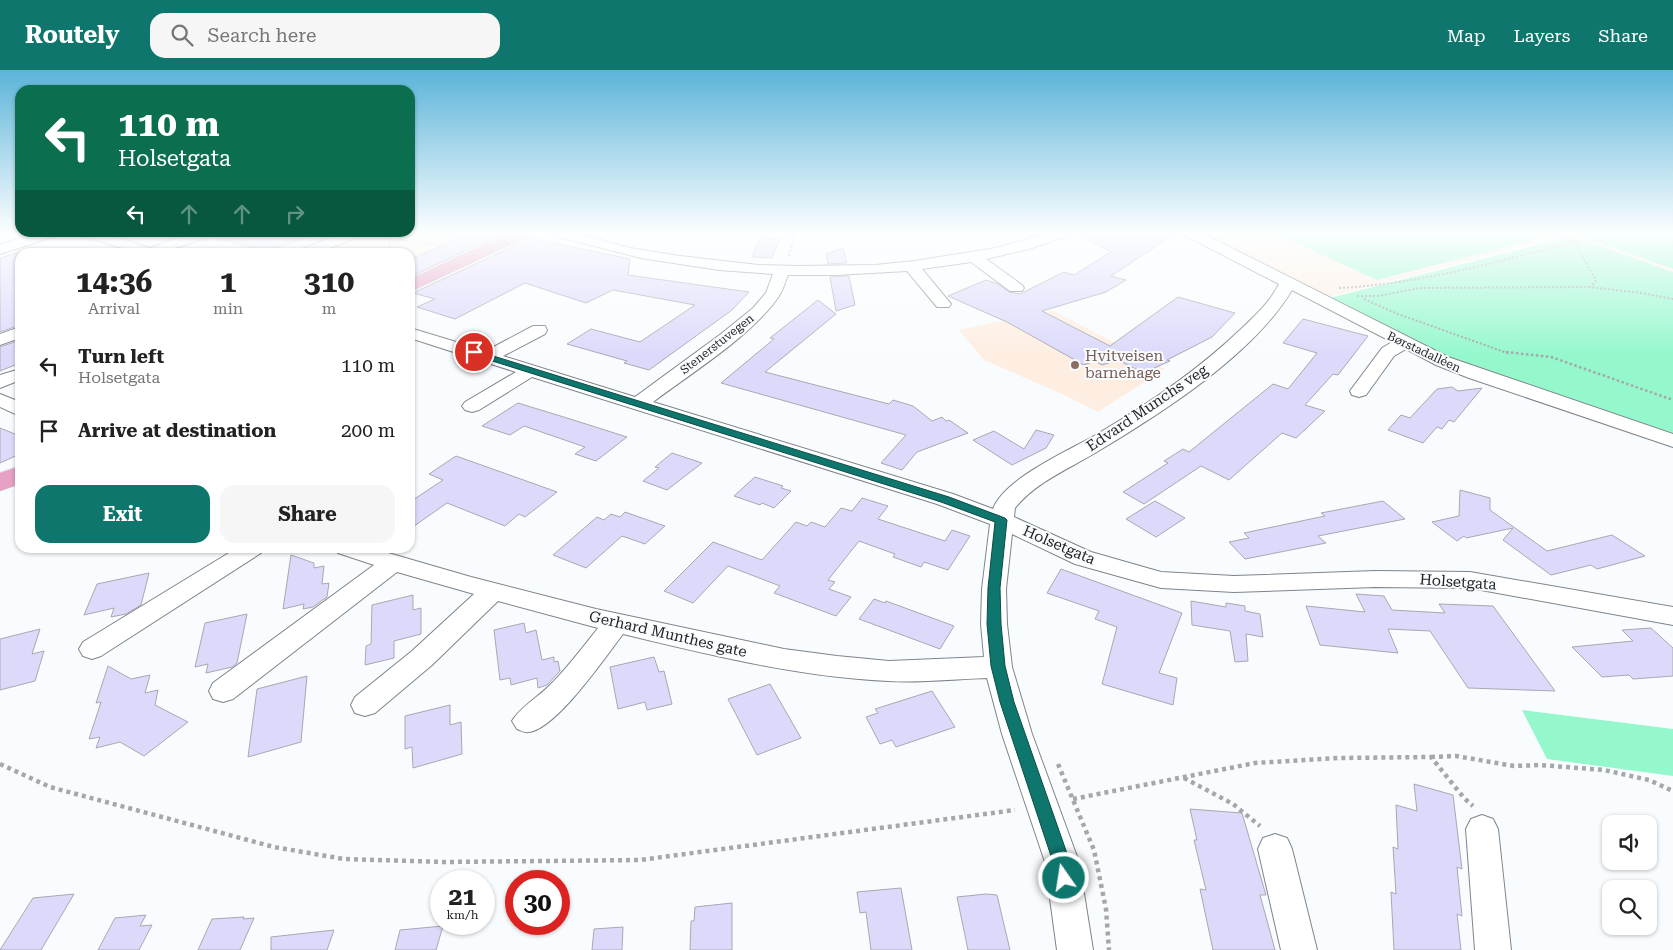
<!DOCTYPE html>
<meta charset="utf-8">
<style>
:root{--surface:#fff;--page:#f6f6f6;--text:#222;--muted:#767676;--accent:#0f766e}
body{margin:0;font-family:"Roboto Serif",serif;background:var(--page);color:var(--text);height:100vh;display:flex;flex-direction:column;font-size:19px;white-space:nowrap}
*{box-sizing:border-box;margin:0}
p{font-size:16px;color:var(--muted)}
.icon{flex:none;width:28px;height:28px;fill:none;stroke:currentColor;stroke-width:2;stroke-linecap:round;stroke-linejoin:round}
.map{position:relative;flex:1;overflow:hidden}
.panel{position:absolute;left:15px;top:178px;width:400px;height:305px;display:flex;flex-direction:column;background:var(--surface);border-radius:15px;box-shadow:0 1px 4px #0004}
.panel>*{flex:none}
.guide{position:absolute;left:15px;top:15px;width:400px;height:152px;border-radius:15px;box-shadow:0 1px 4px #0004;background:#0b6e4f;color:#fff;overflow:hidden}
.tools{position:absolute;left:1602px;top:745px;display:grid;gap:10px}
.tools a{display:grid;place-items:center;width:55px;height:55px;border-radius:10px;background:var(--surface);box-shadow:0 1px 4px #0004;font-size:25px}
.speed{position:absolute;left:430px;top:800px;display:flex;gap:10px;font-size:25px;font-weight:700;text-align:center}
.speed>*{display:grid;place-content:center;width:65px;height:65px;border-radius:50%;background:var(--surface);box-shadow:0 1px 4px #0004;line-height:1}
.speed small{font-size:12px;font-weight:400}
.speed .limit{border:8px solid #d22;background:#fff;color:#111}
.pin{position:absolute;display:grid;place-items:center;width:42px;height:42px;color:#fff;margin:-21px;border:2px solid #fff;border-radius:50%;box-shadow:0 1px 5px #0007}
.me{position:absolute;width:55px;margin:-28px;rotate:347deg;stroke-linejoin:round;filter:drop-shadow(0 0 4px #0008)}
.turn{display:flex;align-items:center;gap:18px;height:105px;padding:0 20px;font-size:22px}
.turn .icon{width:65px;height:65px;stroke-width:2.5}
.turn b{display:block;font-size:35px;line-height:42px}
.lanes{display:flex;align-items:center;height:48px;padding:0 20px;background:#0003;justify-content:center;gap:25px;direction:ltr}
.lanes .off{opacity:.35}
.eta{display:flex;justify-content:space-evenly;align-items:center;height:85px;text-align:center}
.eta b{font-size:30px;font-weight:700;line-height:35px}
.action{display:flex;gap:10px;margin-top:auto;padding:10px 20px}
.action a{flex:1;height:58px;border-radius:15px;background:var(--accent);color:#fff;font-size:20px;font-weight:700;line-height:58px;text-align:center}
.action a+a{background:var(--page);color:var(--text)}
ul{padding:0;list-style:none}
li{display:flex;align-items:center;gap:15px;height:65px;padding:0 20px}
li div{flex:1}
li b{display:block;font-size:19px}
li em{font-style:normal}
header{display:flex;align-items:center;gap:30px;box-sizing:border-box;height:70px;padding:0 25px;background:var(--accent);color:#fff}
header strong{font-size:24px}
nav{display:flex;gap:28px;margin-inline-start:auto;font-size:18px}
.search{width:350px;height:45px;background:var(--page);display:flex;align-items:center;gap:12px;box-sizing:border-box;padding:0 18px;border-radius:15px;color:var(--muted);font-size:19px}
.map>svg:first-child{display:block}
.education{fill:#feeee2}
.green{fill:#95f8cd}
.building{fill:#dcdafb;stroke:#a8a8b0}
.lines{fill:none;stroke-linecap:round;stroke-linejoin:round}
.minor-casing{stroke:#7e848a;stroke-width:2}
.major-casing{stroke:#d7d7d8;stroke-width:1}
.path-far2{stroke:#a5a8aa;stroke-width:2;stroke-dasharray:2 2;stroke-linecap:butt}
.path-far1{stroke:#a5a8aa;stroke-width:2.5;stroke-dasharray:2.5 2.5;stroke-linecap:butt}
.path{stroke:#a5a8aa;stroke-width:4.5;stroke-dasharray:4 4;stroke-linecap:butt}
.minor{fill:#fff;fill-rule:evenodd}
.major{fill:#e6a1c4;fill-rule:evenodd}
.route{fill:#0f766e;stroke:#0a4d48}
.education-dot{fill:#8d6e63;stroke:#f9fcfe;stroke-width:2}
.labels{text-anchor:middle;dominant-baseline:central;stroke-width:4;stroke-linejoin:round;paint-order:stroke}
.far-street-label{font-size:12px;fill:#1f2224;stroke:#f9fcfe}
.education-label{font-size:15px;fill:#785e54;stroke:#f9fcfe;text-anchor:start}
.street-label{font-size:15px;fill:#1f2224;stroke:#f9fcfe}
</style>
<header>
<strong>Routely</strong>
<div class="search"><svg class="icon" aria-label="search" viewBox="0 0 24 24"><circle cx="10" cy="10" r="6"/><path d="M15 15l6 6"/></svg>Search here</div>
<nav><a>Map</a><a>Layers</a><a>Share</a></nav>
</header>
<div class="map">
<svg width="1673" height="880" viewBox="0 0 1673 880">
<rect width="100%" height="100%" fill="#f9fcfe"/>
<!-- education -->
<path class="education" d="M497,162l-87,40v-20h-96l49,-19z
M1198,162h475v40l-87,-31 -24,-4 -237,61z
M1052,240l113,59 -67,43 -36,-18 -78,-34 -25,-30z"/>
<!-- green -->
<path class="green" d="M1272,162h265l12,4 -172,44z
M1570,162h103v37z
M1565,168l21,3 87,31v166l-221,-77 -126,-62z
M1522,640l151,19v47l-126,-17z"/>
<!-- building -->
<path class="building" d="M220,162h91v4l-45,15 -47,-12z
M472,162h33l-95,45v-17z
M1074,162h104l-67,44 15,4 -20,12 -64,19 68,35 68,-49 57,16 -23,24 -45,23 3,1 -27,12 -25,-13 -16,5 -7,-4 -11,4 -77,-43 -59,-26 38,-16 12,4 11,8 11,2 44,-22 10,3 37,-23z
M531,168l99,21 -2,16 121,17 -17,18 -83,60 -25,-7 3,-2 -60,-17 24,-15 49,13 55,-37 -82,-15 -27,13 -61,-20 -70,36 -38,-12 18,-8 -22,-6z
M760,168l20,1 -8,19 -20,-1z
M843,178l4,15 -19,1 -2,-10z
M20,182v73l-20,7v-74z
M849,206l6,29 -19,6 -6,-34z
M818,230l18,14 -71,58 124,32 4,-4 20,6 19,15 10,-4 4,4 3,-1 19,13 -51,19 -15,18 -21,-7 25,-28 -185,-52 53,-44 -4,-1z
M1303,249l65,17 -30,39 -5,-1 -28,31 20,6 -29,27 -14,-5 -53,47 -28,-14 -57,38 -21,-12 45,-29 -4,-2 19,-12 6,3 84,-68 15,5 29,-36 -34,-10z
M20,270v23l-20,8v-24z
M1452,317l6,4 24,-3 -28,34 -5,-2 -7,9 -5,-2 -14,16 -35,-13 13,-15 9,3 27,-29z
M518,333l49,15 60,19 -31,24 -21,-7 10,-7 -61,-21 -14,9 -28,-9z
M0,358l20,8v18l-20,9z
M1036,360l18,5 -8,13 -34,17 -39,-25 21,-9 30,18z
M672,383l30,10 -35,27 -24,-9 16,-13 -4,-1z
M456,386l76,27 25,9 -32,25 -6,-3 -14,12 -58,-23 -37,26v-27l33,-22 -14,-6z
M755,407l28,9 -2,2 10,3 -17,17 -12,-5 -2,2 -26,-9z
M1460,420l30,8v12l57,41 65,-16 33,21 -48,13 -6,-4 -40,10 -48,-35 10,-12 -47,10 -2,-2 -7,5 -25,-19 27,-6z
M862,428l26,8 -10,13 67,22 7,-11 18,6 -22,34 -24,-8 -3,5 -28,-10 2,-3 -36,-13 -31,39 7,2 -6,7 22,8 -15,19 -62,-23 6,-7 -52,-20 -35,37 -29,-12 49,-49 49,18 34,-38 11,4 4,-4 14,5 16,-19 11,3z
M1155,431l30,17 -29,19 -30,-18z
M1383,431l22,18 -87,17 8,7 -81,16 -16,-17 20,-4 -5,-5 81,-17 -4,-3z
M625,442l40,14 -20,18 -23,-8 -36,32 -33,-13 44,-38 7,3 7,-6 9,3z
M291,485l23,8v5l10,-2 -2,18 7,-1 -2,14 -14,10 -10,2 1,-5 -21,5z
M1061,499l121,44 -23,60 18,5 -4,27 -71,-21 15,-57 -22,-8 4,-8 -52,-18z
M149,503l-8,32 -15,9 -15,3 3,-9 -30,7 13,-31z
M1356,524l28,2 8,14 53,3 -6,-9 54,2 62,85 -87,-3 -38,-57 -42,-2 10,24 -78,-8 -14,-39 59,6z
M413,525v15l8,-2v26l-27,7v17l-29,7 1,-19 5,-2 1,-39z
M874,529l11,4 1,-2 68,25 -14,23 -81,-30z
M1191,531l35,6v-4l19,3v5l15,3 3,23 -17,-3 2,27 -13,1 -5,-31 -38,-6z
M247,544l-10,49 -5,4 -26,6 2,-9 -13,3 10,-44z
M524,553l2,10 10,-3 6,30 12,-3v5l4,-1 2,10 -13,14 -9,3 -1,-10 -26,7 -1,-7 -10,2 -6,-50z
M1651,558l22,20v28l-40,3 -4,-4 -27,2 -30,-30 61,-6 -11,-11z
M40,559l-8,25 12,-3 -9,30 -35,9v-51z
M654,587l5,15 5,-1 8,33 -25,6 -2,-8 -27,7 -8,-42z
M108,596l23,13 19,-4 -5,18 13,-3 -3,15 33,17 -44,34 -24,-14 -24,6 4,-11 -11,2 12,-37 -5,1z
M307,606l-6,66 -53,15 9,-68z
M770,614l31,54 -44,17 -29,-56z
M932,621l23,36 -59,20 -4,-7 -12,4 -14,-27 12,-4 -3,-4z
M450,635v20l11,-3 1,32 -49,14 -1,-21 -7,2v-33z
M1414,714l39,11 9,74 -5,-2 5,49 -5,-2 4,36h-67l-3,-58 5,2 -3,-47 5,2 -2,-44 21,6z
M1190,739l52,4 24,82h-6l15,55h-62l-13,-61 6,1 -12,-50h3z
M901,818l11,62h-41l-5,-38 -6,1 -3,-21z
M74,824l-33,56h-41l33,-52z
M986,824l11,1 13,55h-42l-11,-53z
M732,833v47h-42l1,-29h3l1,-14z
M146,845l-6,11 12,-1 -13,25h-41l17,-32z
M244,847l-1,2 11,-1 -14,32h-42l14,-31z
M443,856l-7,24h-41l5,-20z
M623,857l-1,23h-30l2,-21z
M334,860l-7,20h-56v-13z"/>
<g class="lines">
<!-- minor casing -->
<g class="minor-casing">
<path id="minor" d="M39,162h22l-2,3 -59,19v-9z
M77,162h23l50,16 44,-16h22l-2,3 -50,17h-28l-57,-17z
M344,162h21l-2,3 -44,17h-18l2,-3z
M549,162h23l58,16 50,8 78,9 39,1 78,-1 39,-4 82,-13 57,-16h19l-2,3 -41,14 -43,10 36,26 2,3 -2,3h-12l-39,-29 -49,7 29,35 -2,3h-12l-30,-36 -71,4h-48c-3,7 -5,15 -9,21 -26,39 -89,78 -126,106l300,92 40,15c11,-31 78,-59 106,-76 51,-30 99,-63 141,-103 15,-14 30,-28 39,-46l-95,-49 -2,-3h18l248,125 225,77v13l-204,-69 -33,-13 -30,-16 -12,7 -28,39 -7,2 -7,-2 -2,-4 32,-43 10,-6 -100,-52c-39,65 -129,122 -192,160 -29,18 -63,31 -85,58l-1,9 77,35 70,20 73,4 141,-5 95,1 203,35v18l-203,-37 -95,-1 -141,5 -73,-4 -86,-24 -63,-30 -6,55 1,35 5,43 20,67 47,128 14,88h-36l-12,-88 -43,-128 -15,-56c-33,1 -66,5 -99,3 -89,-4 -178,-26 -265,-47 -17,22 -68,97 -95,98 -4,1 -8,-2 -11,-3l-5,-8c8,-14 28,-25 39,-37 17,-17 32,-37 47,-56l-100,-27 -66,64 -57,48 -10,3 -10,-3 -4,-8 4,-8 57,-46 62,-57 -77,-22 -164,127 -10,3 -10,-3 -4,-8 4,-8 161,-118 -36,-12 -4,-5h37l100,29 125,32 188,40 53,7 52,5 95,-4 -3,-33 1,-35 8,-65 -53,-20 -405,-127 -53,33 -7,2 -7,-2 -3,-4 3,-4 51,-30 -106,-34v-10l76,23 47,-25h12l2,4 -2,4 -42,22 132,41 86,-63 32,-26 13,-15 7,-19 -54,-4 -78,-12 -90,-23z
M20,257v11l-20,7v-11z
M20,299v11l-20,8v-13z
M0,324l20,8v14l-20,-9z
M237,478h28l-4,5 -160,103 -9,3 -9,-3 -4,-7 4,-7z
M1482,745l11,4 5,10 13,121h-36l-9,-121 5,-10z
M1275,764l12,4 5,11 25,101h-36l-23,-101 5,-11z"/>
</g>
<!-- major casing -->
<g class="major-casing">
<path id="major" d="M510,162h22l-2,4 -120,56v-13z
M20,396v18l-20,7v-18z"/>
</g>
<!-- path-far2 -->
<path class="path-far2" d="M388,162l-2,1 4,6 -1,13
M1574,172l22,38 -5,7
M390,173l25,-3 24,6
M789,186l6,-24
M1339,218c81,-4 157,-26 235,-46v-4l-11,-6
M1357,226h21l42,-8 170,-1 52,6 31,6
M1364,229l34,15 112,40"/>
<!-- path-far1 -->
<path class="path-far1" d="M1506,282l45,5 122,43"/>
<!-- path -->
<path class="path" d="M1431,687l25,-1 58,10 26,-1 64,5 45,10 24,11
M0,694l50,23 224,60 70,12 101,3 195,-2 375,-50
M1058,694l36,86 12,59 3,41
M1184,708l49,26 27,22
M1073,729l182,-36 84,-5 92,-1 33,41 9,8"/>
<!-- minor -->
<use href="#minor" class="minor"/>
<!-- major -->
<use href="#major" class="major"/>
</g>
<!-- sky -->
<linearGradient id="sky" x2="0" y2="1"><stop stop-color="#5bb4d9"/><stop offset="0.57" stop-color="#fcfeff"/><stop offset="1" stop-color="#fcfeff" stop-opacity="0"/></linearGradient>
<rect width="1673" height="285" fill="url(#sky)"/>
<!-- route -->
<path class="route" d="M474,280l475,147 56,21 2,2 -7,68 1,36 4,42 9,36 56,160 3,16 -3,6 -6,2 -6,-2 -5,-22 -53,-160 -9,-36 -4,-42 1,-36 7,-66 -54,-20 -471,-148 -1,-2z"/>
<!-- markers -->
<circle class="education-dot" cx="1075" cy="295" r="5"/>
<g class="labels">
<!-- far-street labels -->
<g class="far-street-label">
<text transform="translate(717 274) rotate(-38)">Stenerstuvegen</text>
<text transform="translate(1424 282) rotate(25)">Børstadalléen</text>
</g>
<!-- education labels -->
<g class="education-label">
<text x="1085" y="286">Hvitveisen<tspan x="1085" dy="17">barnehage</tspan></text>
</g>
<!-- street labels -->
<g class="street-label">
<text transform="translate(1147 338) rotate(-34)">Edvard Munchs veg</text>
<text transform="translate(1059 475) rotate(23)">Holsetgata</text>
<text transform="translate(1458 512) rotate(4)">Holsetgata</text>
<text transform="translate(668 564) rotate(13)">Gerhard Munthes gate</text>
</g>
</g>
</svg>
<div class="tools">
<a><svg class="icon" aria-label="sound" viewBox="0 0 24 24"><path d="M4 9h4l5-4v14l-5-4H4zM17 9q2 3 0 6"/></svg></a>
<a><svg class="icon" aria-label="search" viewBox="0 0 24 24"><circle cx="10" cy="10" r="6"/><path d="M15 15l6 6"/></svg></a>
</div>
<div class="speed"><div>21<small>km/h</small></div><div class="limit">30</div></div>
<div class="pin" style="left:474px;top:282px;background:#d93025"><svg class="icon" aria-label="arrive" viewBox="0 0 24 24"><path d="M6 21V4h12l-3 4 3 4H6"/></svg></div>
<svg class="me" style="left:1064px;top:808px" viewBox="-20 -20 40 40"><circle r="17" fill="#0f766e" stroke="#fff" stroke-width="3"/><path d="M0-11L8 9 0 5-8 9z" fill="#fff"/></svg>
<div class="guide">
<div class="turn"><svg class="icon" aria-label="left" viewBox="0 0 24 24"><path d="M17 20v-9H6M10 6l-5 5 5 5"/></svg><div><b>110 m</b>Holsetgata</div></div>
<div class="lanes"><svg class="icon" aria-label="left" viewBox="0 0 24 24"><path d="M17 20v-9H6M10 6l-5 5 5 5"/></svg><svg class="icon off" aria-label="ahead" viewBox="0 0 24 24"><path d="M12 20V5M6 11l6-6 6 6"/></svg><svg class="icon off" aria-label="ahead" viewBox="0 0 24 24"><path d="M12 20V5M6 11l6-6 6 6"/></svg><svg class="icon off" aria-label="right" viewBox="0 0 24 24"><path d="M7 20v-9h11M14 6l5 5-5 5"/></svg></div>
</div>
<section class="panel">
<div class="eta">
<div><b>14:36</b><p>Arrival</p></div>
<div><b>1</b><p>min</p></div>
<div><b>310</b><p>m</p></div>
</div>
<ul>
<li><svg class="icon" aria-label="left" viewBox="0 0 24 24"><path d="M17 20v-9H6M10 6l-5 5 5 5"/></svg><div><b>Turn left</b><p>Holsetgata</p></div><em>110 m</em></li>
<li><svg class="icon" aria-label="arrive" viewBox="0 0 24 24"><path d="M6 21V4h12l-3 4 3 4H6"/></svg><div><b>Arrive at destination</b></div><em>200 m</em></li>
</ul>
<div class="action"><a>Exit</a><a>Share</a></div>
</section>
</div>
